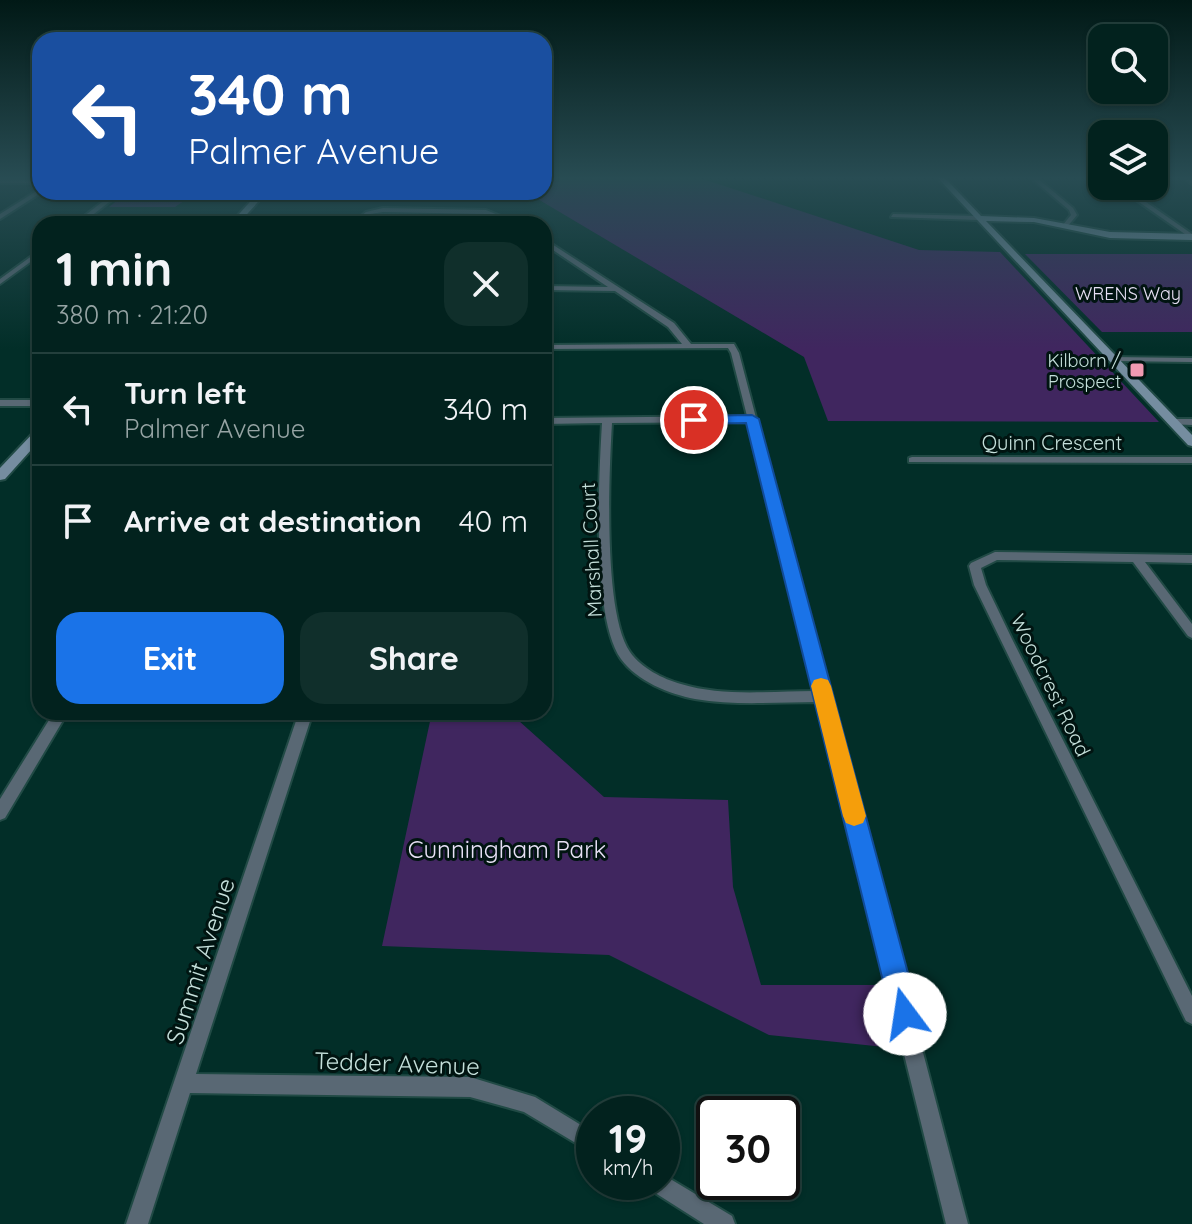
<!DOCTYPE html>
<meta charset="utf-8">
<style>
:root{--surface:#02221e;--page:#102f2b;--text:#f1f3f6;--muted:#96a4a4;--line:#233f3c;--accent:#1a73e8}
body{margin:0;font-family:Quicksand,sans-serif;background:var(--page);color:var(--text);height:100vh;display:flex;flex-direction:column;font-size:30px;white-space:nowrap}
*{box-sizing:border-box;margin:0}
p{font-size:26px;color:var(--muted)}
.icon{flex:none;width:44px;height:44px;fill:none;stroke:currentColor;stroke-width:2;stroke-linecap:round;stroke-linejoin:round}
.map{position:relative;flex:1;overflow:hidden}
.side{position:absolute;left:32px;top:216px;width:520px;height:504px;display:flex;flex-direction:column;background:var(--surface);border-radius:24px;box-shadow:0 2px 6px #0004,0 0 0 2px var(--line)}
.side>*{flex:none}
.hud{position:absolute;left:32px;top:32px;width:520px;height:168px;border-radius:24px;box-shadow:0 2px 6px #0004,0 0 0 2px var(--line);background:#1a4fa0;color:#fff;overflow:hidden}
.buttons{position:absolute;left:1088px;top:24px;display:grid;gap:16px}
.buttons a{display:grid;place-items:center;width:80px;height:80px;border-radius:16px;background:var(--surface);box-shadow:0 2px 6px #0004,0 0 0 2px var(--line);font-size:40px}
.speed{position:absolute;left:576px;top:1096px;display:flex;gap:16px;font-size:40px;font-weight:700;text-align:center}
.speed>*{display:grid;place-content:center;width:104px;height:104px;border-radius:50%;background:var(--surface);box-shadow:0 2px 6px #0004,0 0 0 2px var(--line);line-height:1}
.speed small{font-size:20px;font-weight:400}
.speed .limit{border:4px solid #111;border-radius:12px;background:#fff;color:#111}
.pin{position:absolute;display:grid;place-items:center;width:68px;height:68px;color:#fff;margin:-34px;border:4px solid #fff;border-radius:50%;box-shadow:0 2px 8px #0007}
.me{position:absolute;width:88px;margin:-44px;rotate:346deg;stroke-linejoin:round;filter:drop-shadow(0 0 6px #0008)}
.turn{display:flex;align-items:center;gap:28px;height:168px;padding:0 24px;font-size:36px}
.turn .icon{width:104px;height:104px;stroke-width:2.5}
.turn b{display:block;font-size:56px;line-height:68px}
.round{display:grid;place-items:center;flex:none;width:84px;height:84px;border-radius:24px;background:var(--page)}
.headline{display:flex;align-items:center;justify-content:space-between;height:136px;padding:0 24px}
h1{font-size:48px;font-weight:700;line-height:60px}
.cta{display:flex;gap:16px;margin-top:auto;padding:16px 24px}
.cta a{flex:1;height:92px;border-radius:24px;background:var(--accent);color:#fff;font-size:32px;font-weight:700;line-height:92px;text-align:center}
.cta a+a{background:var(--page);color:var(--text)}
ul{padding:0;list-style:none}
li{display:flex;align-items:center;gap:24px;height:112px;padding:0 24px;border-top:2px solid var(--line)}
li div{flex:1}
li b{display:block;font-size:30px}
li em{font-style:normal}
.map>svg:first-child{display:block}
.green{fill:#40265f}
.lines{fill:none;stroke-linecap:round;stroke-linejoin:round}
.street-casing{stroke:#214a45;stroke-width:4}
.secondary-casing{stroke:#214a45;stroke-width:4}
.street{fill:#596874;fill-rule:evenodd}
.secondary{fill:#758da0;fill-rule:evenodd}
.route{fill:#1a73e8;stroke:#114b97;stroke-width:2}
.slow{fill:#f59e0b}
.poi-dot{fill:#f19ab2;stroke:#011411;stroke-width:3}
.labels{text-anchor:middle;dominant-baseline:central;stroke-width:6;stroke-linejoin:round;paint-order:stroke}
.far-park-label{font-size:18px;fill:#e7e0f5;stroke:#011411}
.far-poi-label{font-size:18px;fill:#c5e0db;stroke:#011411;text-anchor:end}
.street-label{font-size:20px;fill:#c5e0db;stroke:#011411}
.near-park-label{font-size:24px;fill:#e7e0f5;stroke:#011411}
.near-street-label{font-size:24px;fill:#c5e0db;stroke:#011411}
</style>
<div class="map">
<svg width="1192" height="1224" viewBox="0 0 1192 1224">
<rect width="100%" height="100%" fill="#022e28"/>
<!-- green -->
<path class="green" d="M544,177h153l222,73 81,2 159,170 -331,-1 -24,-64 -273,-162 -192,3 -11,-1 -3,-4 219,-1z
M128,192h69l-22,15h-66z
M1025,254h167v78h-90z
M432,712h77l95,85 124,3 5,87 28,98h118l15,63 -125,-13 -160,-80 -227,-9z"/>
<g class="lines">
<!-- street casing -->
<g class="street-casing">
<path id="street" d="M1030,177h6l37,31 4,7 -10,12 -5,-1 9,-11 -2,-5z
M1182,177l10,3v4z
M0,179h40v4h-40z
M1116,186h7l69,48v5z
M40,189v3h2l-42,27v-5z
M115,192h7l-41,32h-7z
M383,208l103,2 34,14h-8l-27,-10 -102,-2 -13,2 -11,10h-7l14,-12z
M893,214l86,2 3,2 -3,2 -88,-3z
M544,239l130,84 17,21h43l5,9 89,339 3,4 -1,2 138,526h-22l-129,-522c-40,0 -82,4 -122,-3 -26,-5 -58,-18 -74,-40 -30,-42 -22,-183 -19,-236l-58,1v-6l203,-2 -16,-63 -3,-5 -184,1v-4l138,-1 -14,-17 -53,-36 -71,-1v-4l64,1 -64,-43zM748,422l66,269c-43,0 -91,6 -133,-7 -18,-5 -40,-16 -51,-32 -27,-39 -21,-179 -18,-229z
M40,250v5l-40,29v-5z
M1110,357l82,1v4l-79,-1 -4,-2z
M0,400h40v6h-40z
M1172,419h20v6l-23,-1 -2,-2z
M912,457h280v6l-283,-1v-4z
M995,552l197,3v8l-47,-1 47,62v14l-4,-2 -55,-74 -136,-2 -16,8 5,17 26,54 180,357v28l-6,-3 -212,-436 -5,-19 2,-3z
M54,712h14l-63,106 -5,2v-21z
M299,712h14l-117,362 274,3 65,20 59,36v21l-70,-42 -54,-15 -280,-4 -42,131h-22z
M662,1174l70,42 3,8h-31l-55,-35 -3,-7h16z"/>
</g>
<!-- secondary casing -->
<g class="secondary-casing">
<path id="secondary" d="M937,177h7l37,39 53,2 76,14 82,2v6l-82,-2 -76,-16 -48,-1 206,214v11l-4,-1z
M259,192h8l-29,32h-8z
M40,429v11l-35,39 -5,1v-12l36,-38z"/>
</g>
<!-- street -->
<use href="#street" class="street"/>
<!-- secondary -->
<use href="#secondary" class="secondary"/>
</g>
<!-- sky -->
<linearGradient id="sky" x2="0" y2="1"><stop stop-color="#011916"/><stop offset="0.51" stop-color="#284c53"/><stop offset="1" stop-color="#284c53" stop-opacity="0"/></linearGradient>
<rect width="1192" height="349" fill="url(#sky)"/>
<!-- route -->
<path class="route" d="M752,415l7,4 160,595 -4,9 -10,4 -10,-4 -4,-9 -145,-591 -52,1 -7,-4 7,-4z"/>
<!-- slow -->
<path class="slow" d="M821,678l7,2 3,6 35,130 -3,7 -9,3 -8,-3 -3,-7 -32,-130 3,-6z"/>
<!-- markers -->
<rect class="poi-dot" x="1129" y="362" width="16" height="16" rx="4"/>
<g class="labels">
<!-- far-park labels -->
<g class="far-park-label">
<text x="1128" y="293">WRENS Way</text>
</g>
<!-- far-poi labels -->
<g class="far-poi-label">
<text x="1121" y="360">Kilborn /<tspan x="1121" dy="21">Prospect</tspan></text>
</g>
<!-- street labels -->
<g class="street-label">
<text x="1052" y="442">Quinn Crescent</text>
<text transform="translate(591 550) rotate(-93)">Marshall Court</text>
<text transform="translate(1051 685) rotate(64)">Woodcrest Road</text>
</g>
<!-- near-park labels -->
<g class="near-park-label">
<text x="507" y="849">Cunningham Park</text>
</g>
<!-- near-street labels -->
<g class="near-street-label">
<text transform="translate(200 961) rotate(-72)">Summit Avenue</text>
<text transform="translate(397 1063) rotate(2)">Tedder Avenue</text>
</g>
</g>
</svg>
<div class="buttons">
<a><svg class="icon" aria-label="search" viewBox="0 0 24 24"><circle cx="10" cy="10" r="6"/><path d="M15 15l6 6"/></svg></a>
<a><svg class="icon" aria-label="layers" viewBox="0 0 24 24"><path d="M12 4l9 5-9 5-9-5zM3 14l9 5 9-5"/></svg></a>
</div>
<div class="speed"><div>19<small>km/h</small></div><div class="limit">30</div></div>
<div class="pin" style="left:694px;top:420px;background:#d93025"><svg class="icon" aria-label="arrive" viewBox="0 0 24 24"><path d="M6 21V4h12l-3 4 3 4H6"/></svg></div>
<svg class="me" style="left:905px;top:1014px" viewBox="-20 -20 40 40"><circle r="19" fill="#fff"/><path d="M0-13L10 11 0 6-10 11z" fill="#1a73e8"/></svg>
<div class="hud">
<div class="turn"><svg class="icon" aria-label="left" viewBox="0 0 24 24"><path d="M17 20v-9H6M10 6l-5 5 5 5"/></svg><div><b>340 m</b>Palmer Avenue</div></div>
</div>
<section class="side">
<div class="headline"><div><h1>1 min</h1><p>380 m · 21:20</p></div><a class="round"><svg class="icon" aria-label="close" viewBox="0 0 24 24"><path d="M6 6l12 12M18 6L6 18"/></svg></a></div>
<ul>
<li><svg class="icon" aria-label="left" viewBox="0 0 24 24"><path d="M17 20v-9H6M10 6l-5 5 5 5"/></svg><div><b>Turn left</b><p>Palmer Avenue</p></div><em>340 m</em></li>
<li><svg class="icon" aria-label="arrive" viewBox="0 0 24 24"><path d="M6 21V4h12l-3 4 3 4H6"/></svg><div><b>Arrive at destination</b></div><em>40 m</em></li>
</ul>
<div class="cta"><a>Exit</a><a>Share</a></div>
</section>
</div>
